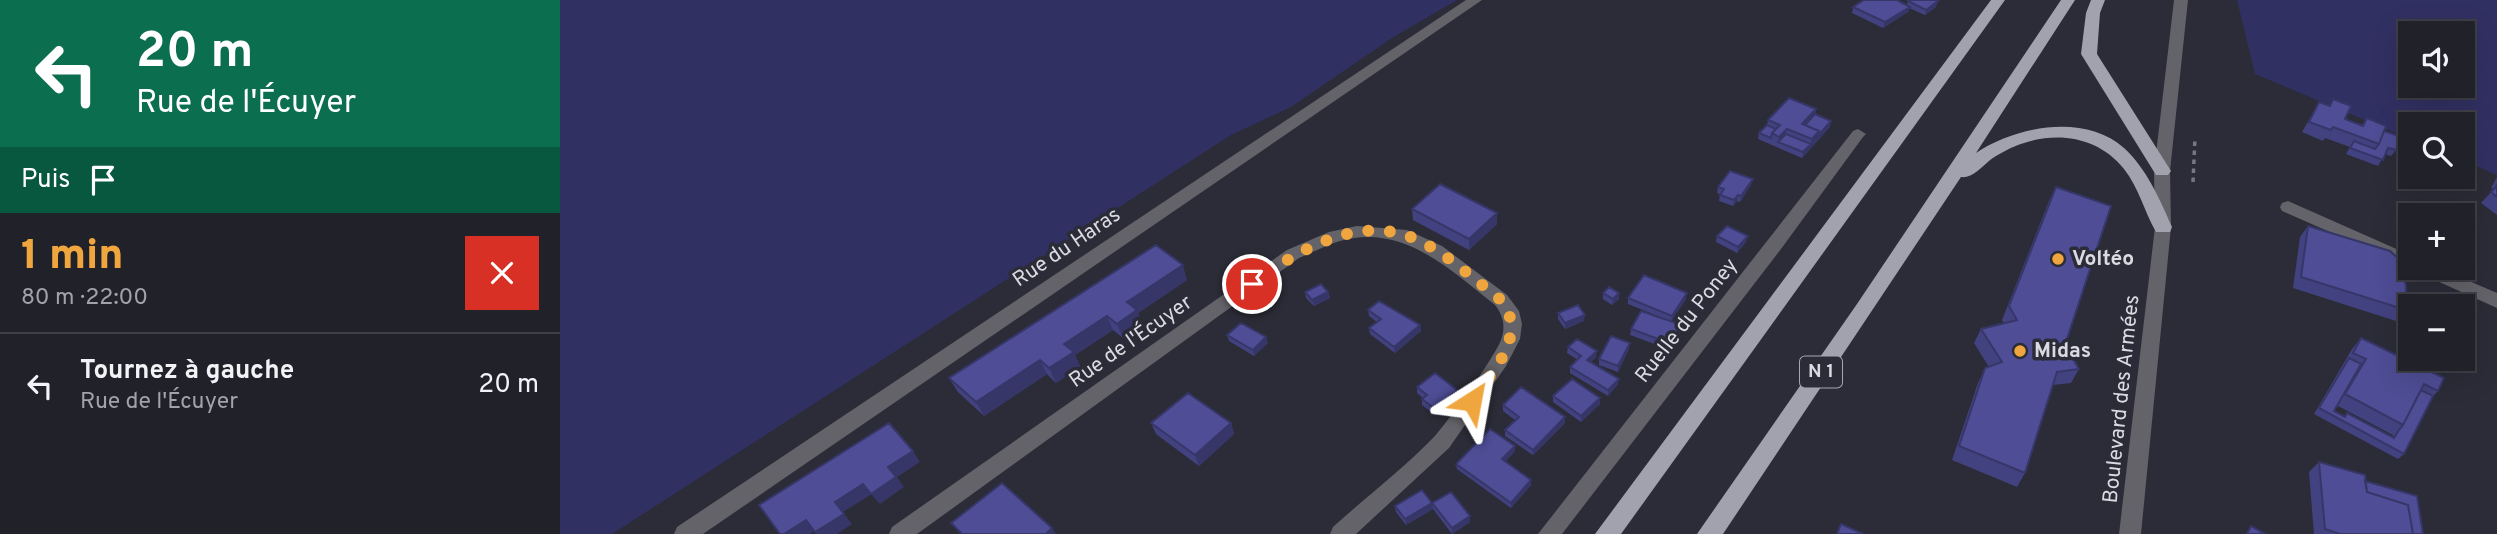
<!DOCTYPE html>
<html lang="fr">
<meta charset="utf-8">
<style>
:root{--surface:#202129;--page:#2d2e35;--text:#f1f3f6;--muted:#a2a3a8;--line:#3d3e46;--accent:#f0a63e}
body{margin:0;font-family:Overpass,sans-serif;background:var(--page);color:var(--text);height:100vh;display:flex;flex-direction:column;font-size:26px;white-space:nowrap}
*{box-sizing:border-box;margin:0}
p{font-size:23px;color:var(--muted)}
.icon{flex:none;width:38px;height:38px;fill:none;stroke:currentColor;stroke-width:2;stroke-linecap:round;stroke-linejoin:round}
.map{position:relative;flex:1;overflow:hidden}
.sheet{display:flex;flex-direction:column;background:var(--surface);width:560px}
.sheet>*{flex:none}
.banner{background:#0b6e4f;color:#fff;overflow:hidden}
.tools{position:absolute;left:1838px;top:21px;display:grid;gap:14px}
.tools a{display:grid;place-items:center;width:77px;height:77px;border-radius:0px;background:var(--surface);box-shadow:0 7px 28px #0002,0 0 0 2px var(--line);font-size:35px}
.pin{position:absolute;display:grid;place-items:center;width:60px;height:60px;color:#fff;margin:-30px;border:4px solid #fff;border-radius:50%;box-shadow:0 2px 7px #0007}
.me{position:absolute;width:77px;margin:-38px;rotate:34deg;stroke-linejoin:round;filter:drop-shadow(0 0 5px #0008)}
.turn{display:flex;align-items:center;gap:24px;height:147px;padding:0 21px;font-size:32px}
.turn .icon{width:91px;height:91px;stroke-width:2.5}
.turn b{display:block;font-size:49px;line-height:60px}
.then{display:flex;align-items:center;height:66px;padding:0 21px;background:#0003;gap:14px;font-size:26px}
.round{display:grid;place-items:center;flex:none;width:74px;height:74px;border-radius:0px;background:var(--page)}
.head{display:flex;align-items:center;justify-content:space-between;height:119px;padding:0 21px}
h1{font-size:42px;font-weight:800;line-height:52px;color:var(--accent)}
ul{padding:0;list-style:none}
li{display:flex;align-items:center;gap:21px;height:105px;padding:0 21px;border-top:2px solid var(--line)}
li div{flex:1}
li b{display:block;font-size:26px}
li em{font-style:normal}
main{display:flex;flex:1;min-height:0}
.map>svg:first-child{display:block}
.green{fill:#313062;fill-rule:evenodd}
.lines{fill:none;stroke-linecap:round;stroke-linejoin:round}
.path{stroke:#767780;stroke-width:3.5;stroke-dasharray:4.5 4.5;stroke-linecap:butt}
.minor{fill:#636369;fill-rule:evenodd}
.trunk{fill:#a2a2af;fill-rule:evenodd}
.wall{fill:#434280;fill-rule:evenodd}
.shaded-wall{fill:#373668}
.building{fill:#4e4d95;stroke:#373668;stroke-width:2}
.route{stroke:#f0a63e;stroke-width:12;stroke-dasharray:0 21.6}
.poi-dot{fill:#f0a63e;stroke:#2b2c37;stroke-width:2.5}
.labels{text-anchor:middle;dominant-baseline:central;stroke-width:7;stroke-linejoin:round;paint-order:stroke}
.shield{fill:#2b2c37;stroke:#a6a6af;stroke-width:2}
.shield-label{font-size:19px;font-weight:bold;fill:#dadbe2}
.street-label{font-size:21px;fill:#dadbe2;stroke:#2b2c37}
.poi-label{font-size:21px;font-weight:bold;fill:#dadbe2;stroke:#2b2c37;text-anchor:start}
</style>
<main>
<section class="sheet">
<div class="banner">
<div class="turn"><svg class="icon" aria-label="left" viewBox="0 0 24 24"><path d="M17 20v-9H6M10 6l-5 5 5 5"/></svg><div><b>20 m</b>Rue de l'Écuyer</div></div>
<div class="then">Puis<svg class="icon" aria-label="arrive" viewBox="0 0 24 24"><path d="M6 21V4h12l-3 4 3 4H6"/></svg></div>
</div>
<div class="head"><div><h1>1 min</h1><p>80 m · 22:00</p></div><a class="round" style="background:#d93025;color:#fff"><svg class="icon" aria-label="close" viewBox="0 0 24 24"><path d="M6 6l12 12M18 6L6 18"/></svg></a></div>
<ul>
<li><svg class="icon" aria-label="left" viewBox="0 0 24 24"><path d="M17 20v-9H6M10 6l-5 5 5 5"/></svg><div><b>Tournez à gauche</b><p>Rue de l'Écuyer</p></div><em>20 m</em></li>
</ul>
</section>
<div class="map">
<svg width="1937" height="534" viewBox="0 0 1937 534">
<rect width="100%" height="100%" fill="#2b2c37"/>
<!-- green -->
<path class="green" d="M0,0h897l-65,38 -101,69 -60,28 -619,399h-52z
M1677,0h260v175l-35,-15v-36h-52v15l-155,-65zM1850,33h52v53h-52z"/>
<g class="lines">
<!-- path -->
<path class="path" d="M1633,182l2,-45"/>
<!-- minor -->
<path class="minor" d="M906,0h16l-779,534h-29l3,-7z
M1614,0h14l-18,171 1,56 -30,307h-22l36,-307 -1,-56z
M1298,129l8,5 -3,3 -82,112 -219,285h-24l315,-403z
M1728,201l122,54 2,13 -130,-57 -2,-4 2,-4z
M797,226l50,4 35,16 65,49 12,16 3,13 -2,15 -14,27 -57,82 -93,86h-26l3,-7c33,-30 70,-58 101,-90 14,-15 60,-79 67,-97 5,-14 2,-25 -6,-35 -46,-36 -92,-82 -155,-64 -14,4 -28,12 -41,17l-382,276h-28l3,-7 395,-277 42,-18z
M1854,268h25l58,25v15l-80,-36z"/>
<!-- trunk -->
<path class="trunk" d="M1431,0h14l-384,534h-26z
M1501,0h14l-99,153c40,-27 109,-40 148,-5 23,21 36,52 48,79l-2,5h-14c-12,-21 -17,-44 -32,-63 -32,-40 -87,-39 -128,-13 -11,6 -22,23 -35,21l-238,357h-26l160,-230z
M1531,0h14l-5,13 -3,41 74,117 -3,4h-12l-75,-121 5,-41z"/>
</g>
<!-- wall -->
<path class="wall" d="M1351,0h25v7l-11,8 -16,-7 -1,4 -25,16 -31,-15 1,-6 54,-2 1,-4z
M1773,99l12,20 16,7 6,-8 17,13 12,19 -5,6 -6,-2 -7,12 -32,-12 4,-7 -25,-9 -2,3 -21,-9 17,-30 10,4z
M1256,109l-1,5 15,13 -28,31 -44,-19 1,-6 8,-8 1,-5z
M1937,177v38l-16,-12 13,-14 -3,-1z
M1191,185l-11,17 -3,-1 -4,5 -14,-5 1,-7 -3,-1 1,-6z
M1496,187l9,158 14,24 -8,14 -18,2 -28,88 -8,14 -65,-27 26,-77 7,-15 4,-1 -15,-24 7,-14 23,-6 -2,-3 47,-119z
M852,209l85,15 -28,26 -56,-30z
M1748,226l98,84 -10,11 -103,-33 7,-51z
M1157,236l29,6 -9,11 -21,-11z
M627,280l-49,33 5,11 -20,14 -10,-8 -38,25 5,11 -24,17 -9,-9 -63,42 -26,-24 -9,-14z
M745,292h23l2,6 -16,8 -8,-8z
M1043,293h16v6l-7,6 -9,-6z
M1068,298l58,1 -15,23 11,3 -1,6 -10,19 -41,-15 1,-6 39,-8 -42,-17z
M808,310l52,15 1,6 -26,22 -25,-19 -1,-6 8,-6 -8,-6z
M998,313l26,8 -19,8 -7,-10z
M667,335l41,8 -14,13 -25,-15z
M1801,338l77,53 -5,5 -29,58 -6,5 -84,-45 38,-65zM1778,406l55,29 -1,2 -45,-24 -3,4 -10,-6z
M1008,347l28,10 -5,5 27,22 -10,12 -38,-23v-6l8,-7 -11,-7z
M1069,349l-11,23 -19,-7v-6z
M857,387l41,9 -23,19 -13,-10v-6l1,-1 -6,-5z
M993,396l47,2v6l-19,18 -28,-20z
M943,405l62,12v6l-32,32 -28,-19v-6l10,-10 -12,-9z
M591,423h80l3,11 -35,32 -43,-32z
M955,446v5l-10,11 26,18v5l-20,23 -54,-39 -1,-5z
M1759,462l46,19 58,53h-109l-5,-62z
M872,503l38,13v6l-18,12 -19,-25 -27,16 -10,-13 -1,-6z"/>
<!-- shaded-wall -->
<path class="shaded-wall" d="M1378,1l-2,6 -11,8 1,-5z
M1350,7l-2,5 -25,16 2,-6z
M1256,109l-2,11 -13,9 1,-5z
M1271,121l-1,6 -21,23 3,-11 7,-8z
M1227,129l-3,11 -6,2 1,-5z
M1251,144l-2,6 -7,8 1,-6z
M1193,179l-2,6 -11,17 1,-6z
M1178,195l-1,6 -4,5 1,-6z
M937,213v11l-28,26v-11z
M1188,236l-2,6 -9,11 1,-6z
M623,265l4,15 -49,33 5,11 -20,14 -6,-14 10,-22z
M768,292l2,6 -16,8 -2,-6z
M1059,293v6l-7,6 1,-6z
M1127,293l-1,6 -15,23 1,-6z
M1025,315l-1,6 -19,8v-6z
M547,316l6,14 -38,25 5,11 -24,17 -7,-15 15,-24z
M860,325l1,6 -26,22 -1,-6z
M1122,325l-1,6 -10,19 1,-6z
M706,337l2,6 -14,13 -1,-6z
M1070,343l-1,6 -11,23v-6z
M1037,351l-1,6 -9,9v-6z
M480,360l7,14 -63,42 -8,-14z
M1059,379l-1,5 -10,12v-6z
M897,390l1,6 -23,19v-6z
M1040,398v6l-19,18v-6z
M1005,417v6l-32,32v-5z
M671,423l3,11 -35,32 -4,-11z
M955,446v5l-13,14v-6z
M353,451l7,11 -23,15 7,10 -24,17 -9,-10 17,-27z
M971,480v5l-20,23v-5z
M303,484l9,10 -29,18 9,12 -15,10h-21l-1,-2 20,-30z
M872,503l1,6 -27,16 -1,-6z
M910,516v6l-18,12v-6z
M246,520l9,10 -5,4h-26z
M492,528l4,6h-10z"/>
<!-- building -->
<path class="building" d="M1304,0h33l13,7 -25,15 -32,-15z
M1351,0h24l3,1 -12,9 -18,-9z
M1229,98l27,11 -14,15 17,7 -7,8 -25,-10 -8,8 -7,-4 8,-8 -12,-5z
M1773,99l18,7 -6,13 18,7 4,-8 19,8 -7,18 -46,-17 -2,3 -22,-8 10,-20 11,4z
M1255,114l16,7 -13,15 1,-5 -14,-6z
M1207,125l9,4 -4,4 -1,5 -12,-5z
M1824,131l18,6 -6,13 -8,-2 -5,12 -33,-12 4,-7 21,8 4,-5z
M1226,134l25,10 -8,8 -25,-10z
M1170,171l23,8 -12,17 -3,-1 -4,5 -14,-5 4,-6 -6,-2z
M880,184l57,29 -28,26 -57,-30z
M1937,186v11l-6,-5z
M1496,187l55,19 -46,139 14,24 -22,3 -32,101 -66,-27 26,-78 17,-6 -21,-33 36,-9 -8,-14z
M1167,226l21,10 -10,11 -21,-11z
M1748,226l82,25 10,9 6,26v24l-105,-33z
M596,245l27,20 -56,37 10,8 -20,14 -10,-8 -43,28 10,8 -25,16 -9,-8 -64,42 -27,-24z
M1084,275l43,18 -15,23 -44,-18z
M761,284l7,8 -16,8 -7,-8z
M1049,287l10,6 -6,6 -10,-6z
M819,301l41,24 -26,22 -25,-19 12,-9 -13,-9z
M1018,305l7,10 -20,8 -7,-10z
M1081,311l41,14 -10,19 -41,-15z
M681,323l25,14 -13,13 -26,-15z
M1051,336l19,7 -12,23 -19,-7z
M1801,338l83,40 -6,13 -14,-7 -21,41 -58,-31 21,-35 -13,-6z
M1017,339l20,12 -10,9 32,19 -11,11 -38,-23 11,-11 -13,-9z
M1789,358l12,6 -27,47 11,6 2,-4 47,25 5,-8 4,-5 18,-35 12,6 -29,58 -85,-46z
M875,373l22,17 -22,19 -13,-10 5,-4 -10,-8z
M1012,379l28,19 -19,18 -28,-20z
M961,387l44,30 -32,33 -28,-20 14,-13 -16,-12z
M628,393l43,30 -36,32 -44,-32z
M329,423l24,28 -25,16 8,10 -25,17 -8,-10 -28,18 9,12 -29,18 -9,-12 -22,14h-4l-21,-29z
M930,429l25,17 -13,13 29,21 -20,23 -55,-39z
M1759,462l46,13 2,17 41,13 5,29h-73l-15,-5z
M1805,481l52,15 6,38h-10l-5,-29 -41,-13z
M442,483l50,45 -6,6h-84l-11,-11z
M862,490l10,13 19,-11 19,24 -18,12 -20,-25 -27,16 -10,-13z
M1281,524l22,10h-26z
M1691,526l14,8h-18z"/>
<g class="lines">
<!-- route -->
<path class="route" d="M692,284c48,-35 111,-74 172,-41 28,15 52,38 77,57 28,35 -9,72 -29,101"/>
</g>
<!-- markers -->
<g class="poi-dot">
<circle cx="1498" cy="259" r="7"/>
<circle cx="1460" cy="351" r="7"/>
</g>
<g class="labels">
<!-- shield labels -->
<rect class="shield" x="1240" y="356.5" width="42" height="31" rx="5"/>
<g class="shield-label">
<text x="1261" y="372">N 1</text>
</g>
<!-- street labels -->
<g class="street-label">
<text transform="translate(507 248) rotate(-34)">Rue du Haras</text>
<text transform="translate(1127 321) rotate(-52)">Ruelle du Poney</text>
<text transform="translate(571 342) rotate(-35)">Rue de l'Écuyer</text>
<text transform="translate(1562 399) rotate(-84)">Boulevard des Armées</text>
</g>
<!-- poi labels -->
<g class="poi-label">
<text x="1512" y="259">Voltéo</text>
<text x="1474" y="351">Midas</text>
</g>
</g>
</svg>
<div class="tools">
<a><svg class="icon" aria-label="sound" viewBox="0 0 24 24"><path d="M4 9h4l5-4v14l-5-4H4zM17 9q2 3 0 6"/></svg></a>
<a><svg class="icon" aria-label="search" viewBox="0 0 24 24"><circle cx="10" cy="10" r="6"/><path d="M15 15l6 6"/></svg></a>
<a>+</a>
<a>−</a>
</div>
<div class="pin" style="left:692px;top:284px;background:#d93025"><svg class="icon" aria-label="arrive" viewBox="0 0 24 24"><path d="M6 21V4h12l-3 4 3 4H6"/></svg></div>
<svg class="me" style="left:912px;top:401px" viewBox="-20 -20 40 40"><path d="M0-17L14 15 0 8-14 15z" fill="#f0a63e" stroke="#fff" stroke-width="4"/></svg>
</div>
</main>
